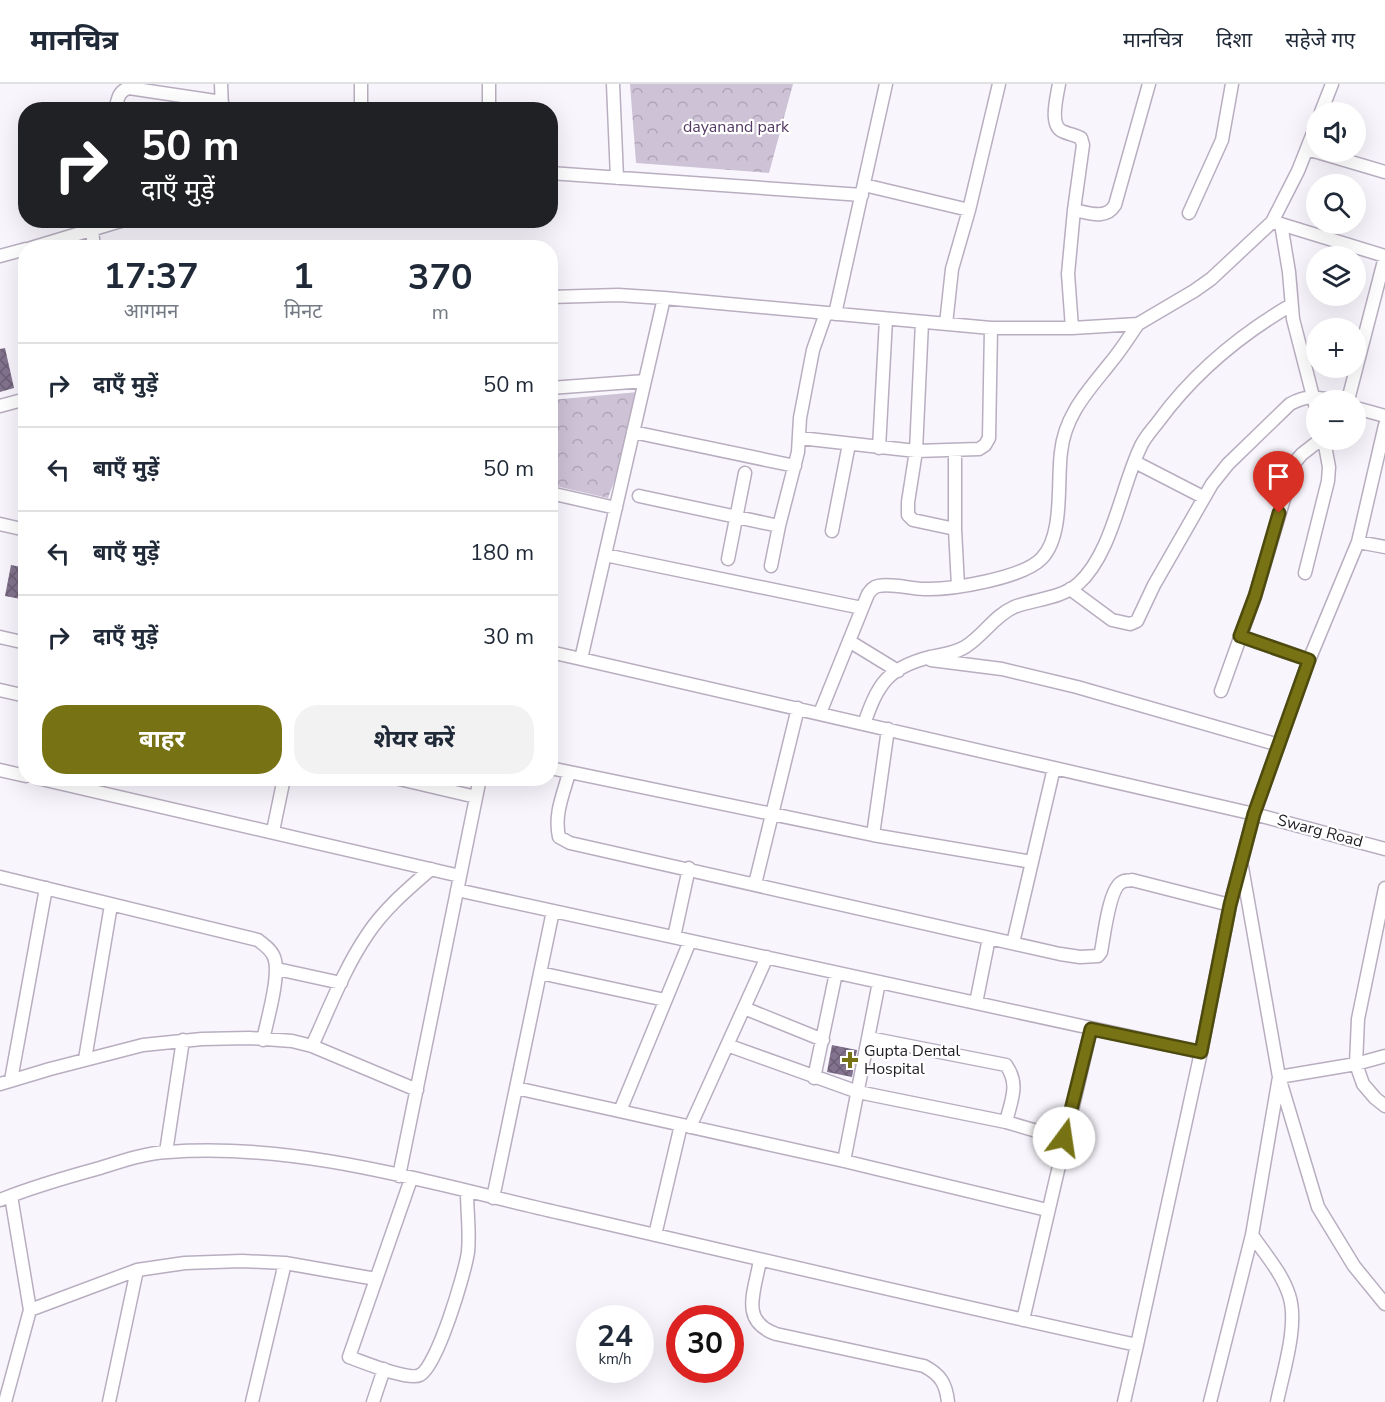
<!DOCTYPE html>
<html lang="hi">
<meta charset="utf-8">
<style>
:root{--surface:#fff;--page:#f2f2f3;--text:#1f2937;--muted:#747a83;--line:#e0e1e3;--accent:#777214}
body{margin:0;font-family:"Nunito Sans","Noto Sans Devanagari",sans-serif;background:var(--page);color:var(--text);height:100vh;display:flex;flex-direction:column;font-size:22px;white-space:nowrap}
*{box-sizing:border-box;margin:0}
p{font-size:20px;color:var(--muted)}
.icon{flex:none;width:33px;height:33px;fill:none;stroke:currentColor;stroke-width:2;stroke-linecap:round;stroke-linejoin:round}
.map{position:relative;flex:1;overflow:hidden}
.drawer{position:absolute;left:18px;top:156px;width:540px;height:546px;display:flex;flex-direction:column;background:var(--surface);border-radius:24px;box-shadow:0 6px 24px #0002}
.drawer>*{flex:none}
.hud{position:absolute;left:18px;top:18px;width:540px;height:126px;border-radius:24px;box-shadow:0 6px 24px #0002;background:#202124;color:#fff;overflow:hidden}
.fabs{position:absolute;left:1306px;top:18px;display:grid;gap:12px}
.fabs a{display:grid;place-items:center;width:60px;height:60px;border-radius:50%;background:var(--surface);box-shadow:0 6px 24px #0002;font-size:30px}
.speed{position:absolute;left:576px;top:1221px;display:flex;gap:12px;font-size:30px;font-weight:700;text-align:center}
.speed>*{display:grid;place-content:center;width:78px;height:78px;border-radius:50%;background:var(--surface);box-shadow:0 6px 24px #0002;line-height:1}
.speed small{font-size:15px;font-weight:400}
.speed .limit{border:9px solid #d22;background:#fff;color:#111}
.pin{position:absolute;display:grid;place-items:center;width:51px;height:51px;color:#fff;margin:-62px -26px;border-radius:50% 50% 50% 0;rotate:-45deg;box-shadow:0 0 6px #0007}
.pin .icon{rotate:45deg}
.me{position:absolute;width:66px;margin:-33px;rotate:14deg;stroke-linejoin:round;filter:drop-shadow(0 0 4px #0008)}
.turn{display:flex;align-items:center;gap:21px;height:126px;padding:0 24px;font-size:27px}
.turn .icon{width:78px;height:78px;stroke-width:2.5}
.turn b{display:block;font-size:42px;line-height:51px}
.eta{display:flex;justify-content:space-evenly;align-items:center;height:102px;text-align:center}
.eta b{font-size:36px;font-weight:700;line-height:42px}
.button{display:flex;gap:12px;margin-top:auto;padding:12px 24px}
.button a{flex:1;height:69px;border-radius:24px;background:var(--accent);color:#fff;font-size:24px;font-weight:700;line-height:69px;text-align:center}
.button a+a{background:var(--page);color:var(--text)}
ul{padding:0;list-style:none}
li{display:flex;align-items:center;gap:18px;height:84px;padding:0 24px;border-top:2px solid var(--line)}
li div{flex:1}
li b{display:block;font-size:22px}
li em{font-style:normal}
header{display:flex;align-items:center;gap:36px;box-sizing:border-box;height:84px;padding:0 30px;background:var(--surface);border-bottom:2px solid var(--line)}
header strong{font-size:28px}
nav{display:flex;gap:33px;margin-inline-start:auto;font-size:21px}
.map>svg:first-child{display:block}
.park{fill:url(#park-crowns)}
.building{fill:url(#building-cross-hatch)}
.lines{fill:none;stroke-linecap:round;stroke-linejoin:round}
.minor-casing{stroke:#b8aec0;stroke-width:15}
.minor{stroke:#fff;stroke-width:12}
.route-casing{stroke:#4d4a0d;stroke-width:15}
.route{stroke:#777214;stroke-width:10}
.poi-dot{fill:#777214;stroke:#fff;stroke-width:2}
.labels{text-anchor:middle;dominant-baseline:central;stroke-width:4.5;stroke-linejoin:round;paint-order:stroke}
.park-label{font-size:16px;fill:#533a64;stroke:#fff}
.street-label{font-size:16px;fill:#221e25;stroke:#fff}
.poi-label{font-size:16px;fill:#221e25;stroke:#fff;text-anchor:start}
</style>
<header>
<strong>मानचित्र</strong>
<nav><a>मानचित्र</a><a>दिशा</a><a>सहेजे गए</a></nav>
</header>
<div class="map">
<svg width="1385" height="1318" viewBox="0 0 1385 1318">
<defs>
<pattern id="park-crowns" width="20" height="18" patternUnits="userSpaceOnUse" patternTransform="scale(1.5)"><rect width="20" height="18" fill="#cdc2d6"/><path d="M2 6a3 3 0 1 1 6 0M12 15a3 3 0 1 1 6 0" fill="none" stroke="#b0a6b8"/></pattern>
<pattern id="building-cross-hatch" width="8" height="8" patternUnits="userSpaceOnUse" patternTransform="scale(1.5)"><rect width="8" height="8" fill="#83738e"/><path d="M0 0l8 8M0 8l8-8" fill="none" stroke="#6b5e74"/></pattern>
</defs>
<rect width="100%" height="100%" fill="#f9f5fd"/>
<!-- park -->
<path class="park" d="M630,0h163l-24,89 -133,-10z
M638,308l-5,40 -25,66 -57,-13v-85z"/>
<!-- building -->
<path class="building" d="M5,264l9,40 -14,4v-43z
M11,481l15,3v32l-21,-4z
M832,961l25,5 -5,27 -25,-5z"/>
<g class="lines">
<!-- minor casing -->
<g class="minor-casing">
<path id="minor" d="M221,0l1,24
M361,0v26
M613,0l4,94
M1059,0c-2,12 -10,41 3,47 6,3 13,4 19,7l2,7 -9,65 -6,64 4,54
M115,26c3,-11 3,-19 14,-22l93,14
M489,26v-26
M1321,28l11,-28
M1307,65l78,23
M550,89l312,22
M864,101l105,25 30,-126
M1074,126c15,3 32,10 41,-5l34,-121
M1189,129l33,-73 10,-56
M94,136l-2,10 2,18
M1274,138l111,34
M1281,140l8,48 4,47 24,93
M31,164l93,-28
M0,172l26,-7
M550,213l68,-2 46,3 327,30h81l66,-4 56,-33 17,-12 61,-57 26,-51 19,-48
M835,230l51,-230
M922,238l-6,129 -8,51v13l5,5 42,9
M946,240l6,-55 17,-59
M550,304l95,-7
M1348,316l37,-143
M0,322l26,-7
M1356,324l29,8
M1385,341l-27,117 -49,118 -55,154 131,35
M633,348l162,34
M800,354l116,13 63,-2 6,-4 4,-7 2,-110
M879,364l7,-129
M955,367v78l3,57
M1135,378l68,35
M550,409l66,15
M639,412l140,30
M0,440l26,6
M832,447l17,-87
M1358,458l27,5
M605,471l257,53
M728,475l17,-86
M771,482l8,-40 19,-74 2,-34 13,-68 13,-37
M1305,489l23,-92 1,-14 -5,-27
M1070,505l42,31 18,4 7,-3 17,-36 58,-101 16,-20 62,-60c15,-8 24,-8 40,-4
M1240,552l69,24
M0,553l26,6
M849,557l49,30
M550,568l31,7 83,-361
M931,576l71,9 75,18 202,58
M0,606l26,6
M1221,607l34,-95 40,-134 7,-8 18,-14
M820,629l48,-119c3,-4 5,-7 10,-8 15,-3 32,3 46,3 27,1 100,-11 118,-31 22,-23 15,-76 19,-106 4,-38 28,-62 50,-90 10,-12 18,-25 27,-38
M864,640c14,-40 23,-56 66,-67 12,-2 25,-4 35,-10 18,-11 29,-31 49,-40 21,-8 46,-8 64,-23 34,-30 43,-96 62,-136 4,-10 12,-18 18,-26 35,-48 82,-87 133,-117
M550,684l323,67 159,27
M0,686l26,6
M569,689c-6,22 -15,41 -10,64l11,6 490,111 20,3 18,-1 3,-4c3,-15 8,-64 21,-70 3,-2 7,-1 10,-2l98,25
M37,694l423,98
M395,694l81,19
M273,747l11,-53
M873,751l15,-106
M1242,783l37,210 39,130 36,59 31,38
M0,793l258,63c6,5 13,9 16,17 7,17 -7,63 -11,83
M755,800l43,-176
M1385,804l-27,131 -2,45 7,20 12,14 10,8
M457,806l744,162
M674,853l15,-69
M1013,859l41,-175
M277,885l64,14
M540,889l125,27
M976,919l13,-65
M744,924l79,32
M869,954l137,27c14,20 5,35 0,57
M727,961l131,47 148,30 58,17
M312,962c17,-37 32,-77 55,-111 17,-26 41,-46 64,-66
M85,975l26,-154
M814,994l22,-105
M11,996l35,-192
M0,1000l50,-15 93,-24 59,-6 47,-1 43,3 20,5 105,44
M516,1004l328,73 203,49
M620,1027l70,-170
M690,1043l77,-170
M166,1068l17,-112
M844,1077l35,-179
M399,1092l81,-398
M411,1095l-62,178c14,5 59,24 71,18 17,-8 45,-102 48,-123 2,-20 -1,-41 -1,-60
M493,1114l60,-287
M0,1116c32,-13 67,-23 100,-32 22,-7 45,-15 68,-16 132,-10 265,32 392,61 192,44 384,90 577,132l64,-293 29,-147 24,-91 -673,-155
M655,1151l26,-110
M1252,1151c13,19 30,38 37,60 10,29 -6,77 -12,107
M760,1176c-5,31 -21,61 16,74l148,32c17,9 22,18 24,36
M30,1226l107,-40 48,-7 57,-2 43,2 91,16
M1023,1236l68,-291
M5,1318l25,-92 -19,-114
M109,1318l28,-132
M252,1318l33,-139
M373,1318l11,-33
M1124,1318l13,-57
M1210,1318l42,-167 27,-158 77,-13 29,-8"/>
</g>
<!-- minor -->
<use href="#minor" class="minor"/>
</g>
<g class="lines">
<!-- route casing -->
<g class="route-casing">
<path id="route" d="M1064,1054l27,-109 110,23 29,-147 24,-91 55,-154 -69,-24 15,-40 24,-83"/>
</g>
<!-- route -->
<use href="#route" class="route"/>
</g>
<!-- markers -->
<path class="poi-dot" d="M847 967h6v6h6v6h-6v6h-6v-6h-6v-6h6z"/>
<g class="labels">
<!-- park labels -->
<g class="park-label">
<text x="736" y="43">dayanand park</text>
</g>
<!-- street labels -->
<g class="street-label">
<text transform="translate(1320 747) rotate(15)">Swarg Road</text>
</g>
<!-- poi labels -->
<g class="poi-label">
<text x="864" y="967">Gupta Dental<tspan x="864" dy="18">Hospital</tspan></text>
</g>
</g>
</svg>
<div class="fabs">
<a><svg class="icon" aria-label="sound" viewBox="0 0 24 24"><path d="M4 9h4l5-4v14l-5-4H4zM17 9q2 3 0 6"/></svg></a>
<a><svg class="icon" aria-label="search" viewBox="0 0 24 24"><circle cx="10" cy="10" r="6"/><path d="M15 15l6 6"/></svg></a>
<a><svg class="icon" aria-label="layers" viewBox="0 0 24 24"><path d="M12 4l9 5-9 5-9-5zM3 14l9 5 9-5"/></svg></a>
<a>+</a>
<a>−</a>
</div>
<div class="speed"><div>24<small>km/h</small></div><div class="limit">30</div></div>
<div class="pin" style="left:1279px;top:429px;background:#d93025"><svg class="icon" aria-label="arrive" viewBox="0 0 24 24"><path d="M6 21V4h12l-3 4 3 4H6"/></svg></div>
<svg class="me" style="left:1064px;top:1054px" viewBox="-20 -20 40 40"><circle r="19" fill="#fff"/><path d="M0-13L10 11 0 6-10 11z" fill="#777214"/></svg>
<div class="hud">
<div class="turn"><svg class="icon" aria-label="right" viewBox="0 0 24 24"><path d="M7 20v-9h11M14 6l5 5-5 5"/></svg><div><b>50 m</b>दाएँ मुड़ें</div></div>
</div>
<section class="drawer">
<div class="eta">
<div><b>17:37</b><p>आगमन</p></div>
<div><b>1</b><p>मिनट</p></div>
<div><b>370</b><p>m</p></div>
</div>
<ul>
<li><svg class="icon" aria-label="right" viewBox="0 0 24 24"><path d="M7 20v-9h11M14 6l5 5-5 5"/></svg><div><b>दाएँ मुड़ें</b></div><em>50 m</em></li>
<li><svg class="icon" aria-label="left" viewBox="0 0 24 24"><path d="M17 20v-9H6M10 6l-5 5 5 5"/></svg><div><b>बाएँ मुड़ें</b></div><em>50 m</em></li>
<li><svg class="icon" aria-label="left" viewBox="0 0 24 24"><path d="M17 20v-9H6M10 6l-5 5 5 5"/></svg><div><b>बाएँ मुड़ें</b></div><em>180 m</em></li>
<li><svg class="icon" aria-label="right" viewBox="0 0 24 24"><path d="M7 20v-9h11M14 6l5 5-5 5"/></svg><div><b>दाएँ मुड़ें</b></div><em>30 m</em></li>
</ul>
<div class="button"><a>बाहर</a><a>शेयर करें</a></div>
</section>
</div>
